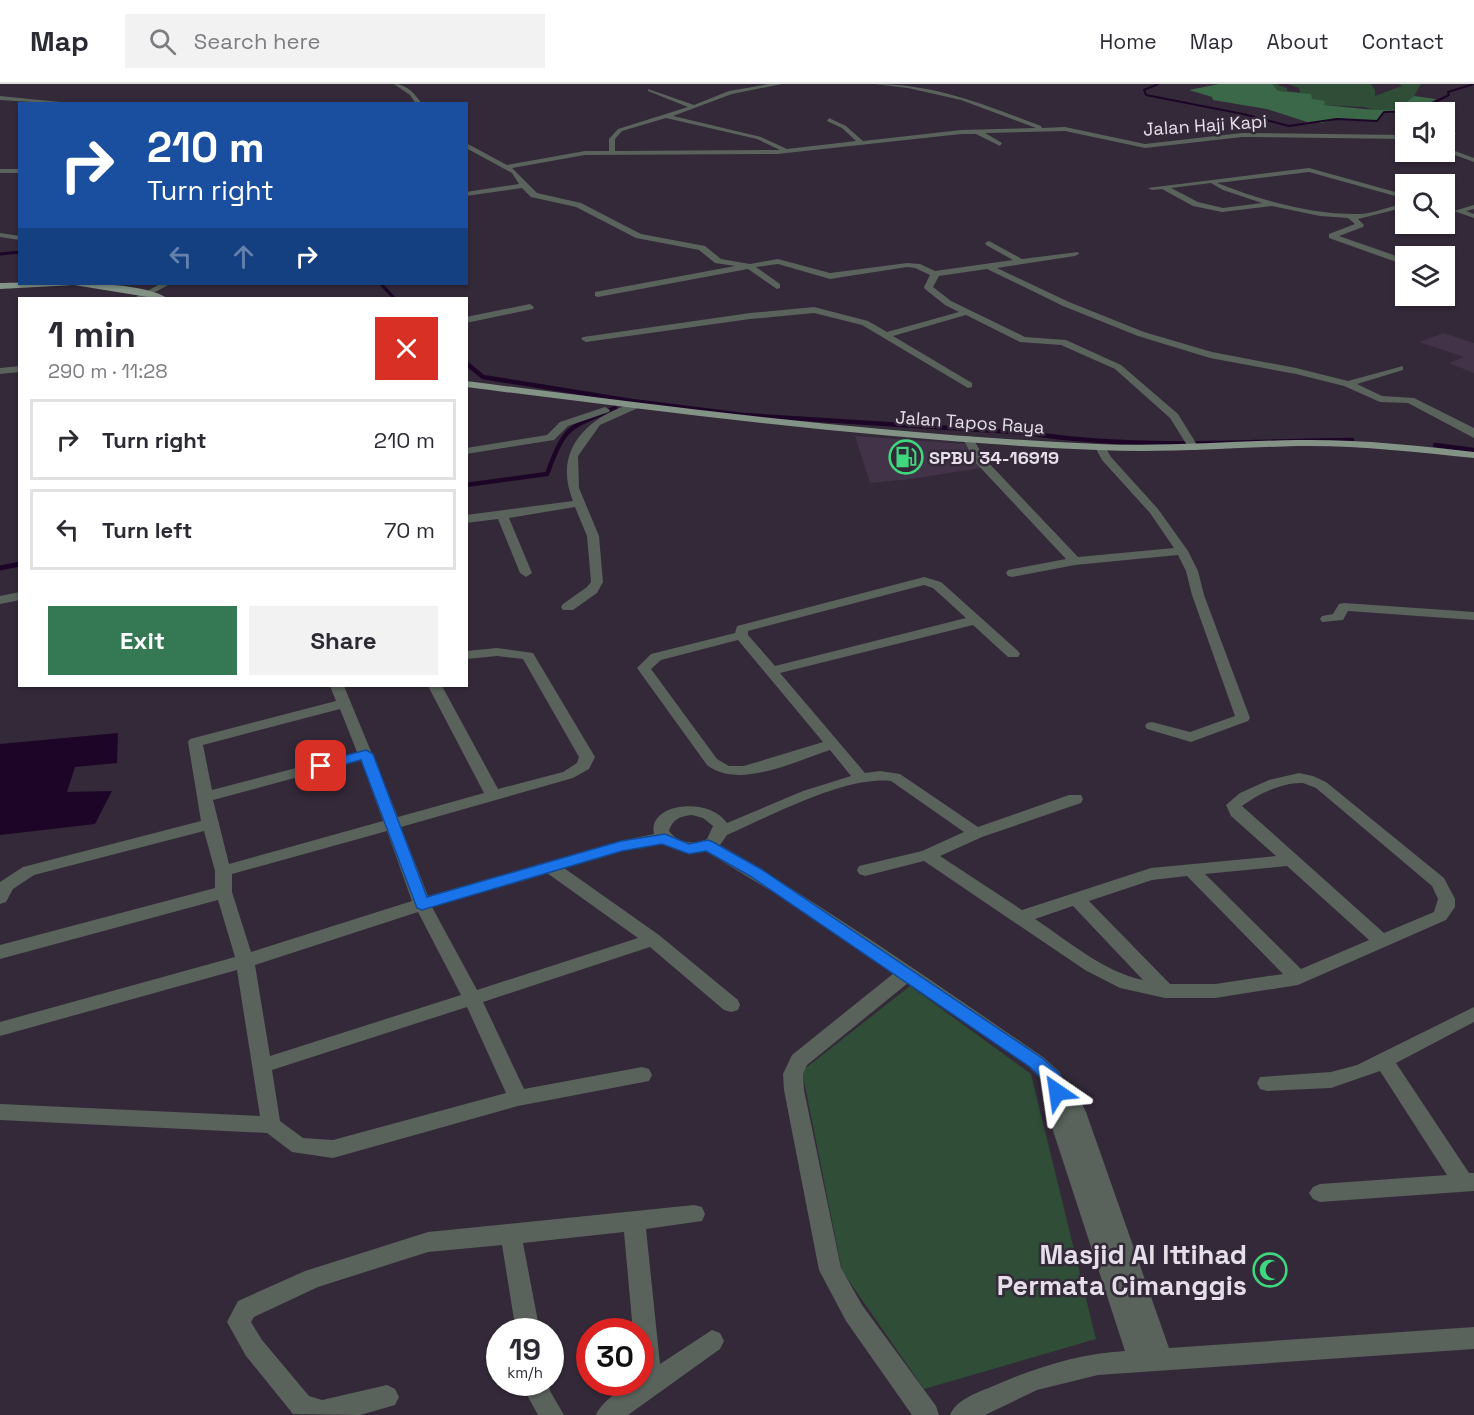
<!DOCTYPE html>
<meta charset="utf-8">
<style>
:root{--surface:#fff;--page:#f2f2f3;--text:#2b2b33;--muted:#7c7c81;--line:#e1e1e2;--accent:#347854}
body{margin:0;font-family:"Space Grotesk",sans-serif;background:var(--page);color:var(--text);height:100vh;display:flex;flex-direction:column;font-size:22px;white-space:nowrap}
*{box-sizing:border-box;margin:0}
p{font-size:20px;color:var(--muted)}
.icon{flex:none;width:33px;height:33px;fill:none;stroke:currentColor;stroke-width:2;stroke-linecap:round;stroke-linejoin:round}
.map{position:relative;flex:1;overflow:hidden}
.panel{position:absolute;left:18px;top:213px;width:450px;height:390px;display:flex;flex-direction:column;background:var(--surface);border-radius:0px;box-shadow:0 2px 4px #0004}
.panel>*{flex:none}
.top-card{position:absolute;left:18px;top:18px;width:450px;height:183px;border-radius:0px;box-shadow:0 2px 4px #0004;background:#1a4fa0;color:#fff;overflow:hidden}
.tools{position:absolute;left:1395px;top:18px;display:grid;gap:12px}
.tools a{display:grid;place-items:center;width:60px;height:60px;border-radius:0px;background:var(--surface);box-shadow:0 2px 4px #0004;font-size:30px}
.speed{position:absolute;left:486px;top:1234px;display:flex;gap:12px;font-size:30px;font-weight:700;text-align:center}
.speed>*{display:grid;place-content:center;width:78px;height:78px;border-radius:50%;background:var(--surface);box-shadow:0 2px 4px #0004;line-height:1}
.speed small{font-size:15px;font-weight:400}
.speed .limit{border:9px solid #d22;background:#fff;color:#111}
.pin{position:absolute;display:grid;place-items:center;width:51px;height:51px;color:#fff;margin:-26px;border-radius:12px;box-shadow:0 3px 9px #0006}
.me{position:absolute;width:66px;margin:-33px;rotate:328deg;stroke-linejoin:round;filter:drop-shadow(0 0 4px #0008)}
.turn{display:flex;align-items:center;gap:21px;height:126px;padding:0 30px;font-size:27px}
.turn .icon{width:78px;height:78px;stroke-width:2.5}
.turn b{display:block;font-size:42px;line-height:51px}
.lanes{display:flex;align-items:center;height:57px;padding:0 30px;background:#0003;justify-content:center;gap:30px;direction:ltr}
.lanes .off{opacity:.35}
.round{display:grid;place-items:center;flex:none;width:63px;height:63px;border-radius:0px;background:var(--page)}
.summary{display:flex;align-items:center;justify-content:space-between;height:102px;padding:0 30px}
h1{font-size:36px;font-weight:800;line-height:45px}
.cta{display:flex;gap:12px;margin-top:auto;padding:12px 30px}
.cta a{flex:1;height:69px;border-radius:0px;background:var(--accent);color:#fff;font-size:24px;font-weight:800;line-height:69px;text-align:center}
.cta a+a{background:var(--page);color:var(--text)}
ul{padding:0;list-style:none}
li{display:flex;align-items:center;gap:18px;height:81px;margin:0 12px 9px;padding:0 18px;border:3px solid var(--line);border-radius:0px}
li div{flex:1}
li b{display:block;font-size:22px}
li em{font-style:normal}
header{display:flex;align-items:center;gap:36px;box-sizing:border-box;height:84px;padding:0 30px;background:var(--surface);border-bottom:2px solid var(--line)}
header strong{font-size:28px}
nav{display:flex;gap:33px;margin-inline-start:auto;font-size:21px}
.search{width:420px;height:54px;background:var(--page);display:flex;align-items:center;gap:15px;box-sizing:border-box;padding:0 21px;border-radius:0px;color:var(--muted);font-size:22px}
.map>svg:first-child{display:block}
.built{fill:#423349}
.green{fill:#2f4d37}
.forest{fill:#3b6849}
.water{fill:#1d0527}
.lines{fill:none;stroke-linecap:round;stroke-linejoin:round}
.stream-far3{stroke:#1d0527;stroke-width:2}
.stream-far2{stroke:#1d0527;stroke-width:3}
.stream-far1{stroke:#1d0527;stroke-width:4.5}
.stream{stroke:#1d0527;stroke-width:5}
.minor{fill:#59625b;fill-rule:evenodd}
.major{fill:#839487;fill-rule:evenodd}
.route{fill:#1a73e8;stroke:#114b97;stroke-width:1.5}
.labels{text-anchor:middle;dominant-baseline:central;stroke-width:5;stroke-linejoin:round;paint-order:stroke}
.far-street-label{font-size:18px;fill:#e6dfea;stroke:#342939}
.far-poi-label{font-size:18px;font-weight:bold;fill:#e6dfea;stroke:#342939;text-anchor:start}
.near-poi-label{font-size:27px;font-weight:bold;fill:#e6dfea;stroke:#342939;text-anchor:end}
</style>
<header>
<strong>Map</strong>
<div class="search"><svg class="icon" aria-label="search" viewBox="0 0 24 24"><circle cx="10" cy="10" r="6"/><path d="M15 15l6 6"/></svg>Search here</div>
<nav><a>Home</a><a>Map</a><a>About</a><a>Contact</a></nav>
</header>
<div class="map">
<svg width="1474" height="1331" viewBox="0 0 1474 1331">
<rect width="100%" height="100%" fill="#342939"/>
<!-- built -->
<path class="built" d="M1443,249l31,10v30l-25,-10 15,-6 -45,-15z
M855,352l110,8 16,24 -70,11 -41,4z"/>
<!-- green -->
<path class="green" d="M1272,0h8l-3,1 10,3v3l13,2 -1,-5 -11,-4h83l4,6v6l27,-10 -3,-2h22l-7,12 -9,7 1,5 -22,4 -20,-5 -40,-2 -13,-6 -34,-8z
M910,902l121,88 65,265 -172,50 -82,-118 -40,-200z"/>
<!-- forest -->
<path class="forest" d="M1219,0h53l6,7 33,3 1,5 13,2 -1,4c28,2 55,8 81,3v-5l9,-7 22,3 -19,12 -33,1 -7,9 -40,-2 -15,4 -15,-1 -40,-13 -54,-9 -1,-3 -23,-7z"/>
<!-- water -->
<path class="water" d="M118,649l-1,30 -42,4 -8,25 45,-1 -17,33 -95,11v-91z"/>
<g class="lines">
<!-- stream-far3 -->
<path class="stream-far3" d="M1158,0l-14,6 2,5 97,19 46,12 48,-7 40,2 7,-9 33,-1 32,-16 -1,-3 26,-8"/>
<!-- stream-far2 -->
<path class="stream-far2" d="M0,170l20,-2
M381,200l13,14"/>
<!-- stream-far1 -->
<path class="stream-far1" d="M466,279l17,14 149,24 111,14 285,18c106,17 217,8 324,7
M1435,361l39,5
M466,401l81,-11c19,-50 20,-45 68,-66"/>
<!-- stream -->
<path class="stream" d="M0,484l20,-4"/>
<!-- minor -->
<path class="minor" d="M394,0c13,0 21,10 28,20h-6l-6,-9z
M769,0h13l-50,10 -59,22 88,21 26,12 69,-8 -14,-13 -15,-7 2,-3 17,8 17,15 98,-11 75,-2 -75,-28 -53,-12 -33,-4c61,0 110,21 166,42l1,2 23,-1 80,17 97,-11 164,2v4l-164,-2 -97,11 -80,-17 -80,2 17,10 -2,3 -24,-12h-15l-184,20 -192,1 -73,13 25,25 44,10 60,31 64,12 16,13 29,5 28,-5 52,14 77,-10 13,1 15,7 78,-11 -27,-15 -1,-2 4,-2 33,18 56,-7 1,2 -4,2 -78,12 72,34 75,30 68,20 84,16 52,13 55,-15v4l-46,14 25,12 32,2 60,30v10l-66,-35 -28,-1 -36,-16 -48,-12 -86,-16 -72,-22 -75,-30 -76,-37 -48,7 -6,11 18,14 74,36 41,3 55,25 57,49 21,34 -1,2h-8l-20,-32 -55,-49 -54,-24 -41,-3 -54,-27 -73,21 79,47v4l-4,1 -106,-63 -48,-12 -64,6 -164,23 -5,-3 2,-2 167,-24 64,-6 54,14 19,11 72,-20 -14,-7 -20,-16 -1,-2 6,-12 -15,-7 -8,-1 -77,12 -52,-15 -22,3 24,17v4l-3,1 -29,-20 -150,28 -3,-1v-4l140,-26 -20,-3 -16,-13 -63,-12 -60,-31 -45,-10 -9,-9 -56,8v-4l53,-8 -7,-11 -46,-25v-5l41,22 78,-14h24v-12l9,-10 70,-22 -40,-16v-2l46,16 35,-14zM666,34l91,21 23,11 -165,1v-12l7,-8z
M0,12l60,6 3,2 -63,-4z
M395,18l7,2h-10z
M1454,47l2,3 -12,3v-4z
M1444,63l30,11v4l-30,-11z
M1309,84l97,27v4l-97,-27 -92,11c44,17 91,31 139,31 15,1 34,-8 50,-11v4l-48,12 6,6 -1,2 -24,9 66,23v4h-6l-70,-25v-4l26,-10 -7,-6 -28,-2 -48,-10 -50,6 -29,-6 -31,-17 -10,1 -4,-2zM1211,99l12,7 39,13 -39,5 -25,-6 -27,-14z
M0,85h20v4h-20z
M1474,121v4l-8,2 8,3v4l-20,-7z
M0,149l20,3v4l-20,-3z
M160,200h10l-26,14h-10z
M530,220l4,3 -1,2 -67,14v-6z
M20,282v6l-20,2v-6z
M634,319l4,1v4l-38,17 -22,31 1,32 20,48 4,46 -6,11 -24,17h-10l-2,-3 2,-3 24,-17 4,-5 -4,-46 -12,-29 -66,11 23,55 -6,4 -6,-4 -22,-54 -32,4v-8l107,-14c-21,-51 15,-85 61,-98z
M605,323l5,3 -1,2 -41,14 -14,14 -88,14v-6l81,-13 13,-13z
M968,352l4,1 13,22 93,98 96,-9 -24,-35 -48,-53 -7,-13 1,-2h8l7,12 47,52 30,42 10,20 6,24 46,123 -2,3 -57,21 -44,-13 -2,-3 2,-3 5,-1 38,10 45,-16 -43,-121 -6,-24 -8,-16 -103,10 -63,12 -4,-1 -2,-3 2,-3 58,-11 -90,-96 -13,-24z
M924,493l17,5 77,69 2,3 -2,3h-10l-35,-32 -193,48 85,100 15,-2 20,3 78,53 91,-32h12l2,4 -2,4 -99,34 -42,19 82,54 129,-42 125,-12 -45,-40 -5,-11 14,-12 29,-13 30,-7 14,3 13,6 118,96 11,21v8l-9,13 -148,65 -83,13h-50l-45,-10 -35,-18 -161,-109 -59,15 -6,-2 -2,-4 2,-4 63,-15 42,-19 -73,-51c-47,-5 -120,35 -164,54l-7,10c111,65 216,139 323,212l17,15 4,11 9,2 13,27 83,236 305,-21v22l-376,26 -61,15 -52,25h-35c6,-15 26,-22 41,-28 43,-19 86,-33 134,-36l-82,-251 4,-8 -3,-10 -15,-15 -121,-84 -101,82 -4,9 1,16 37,178 21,37 74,101 3,9h-27l-66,-94 -27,-51 -35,-180 -1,-16 9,-19 102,-82 -108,-73 -79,-48 -22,1 -23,-9 -40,7 -58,17 95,67 79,65 2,5 -2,5 -7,2 -7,-2 -74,-63 -167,55 41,87 118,-22 7,2 3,6 -3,6 -131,25 -185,52 -41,-6 -25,-19 -267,-13v-16l260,12 -23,-146 -237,66v-14l235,-65 -17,-57 -218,59v-14l215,-57v-17l-11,-40 -170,44 -21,14 -7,13 -6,2v-22l23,-15 178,-46 -13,-79 2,-3 146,-38 -6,-15h14l54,131 86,-24 -56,-107h14l56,103 65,-17 14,-9 2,-6 -56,-98 -26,-3 -31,3v-8l31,-3 36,5 62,104 -6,12 -16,9 -172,49 27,69 193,-55 33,-7c-7,-31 55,-38 73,-11l76,-32 48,-15 -21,-26c-34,11 -92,40 -123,15l-70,-97 14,-14 84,-21 2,-7zM924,501l9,3 33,30 -191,48 -27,-31v-4zM738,556l85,102 -79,24h-15l-12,-7 -66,-90 10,-9zM340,625l17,43 -145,38 -9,-45zM361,676l22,61 -154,43 -16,-64zM1303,699l13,5 116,98 6,13 -4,13 -50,21 -142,-127c16,-12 41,-24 61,-23zM692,731l11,3 10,8 -6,13c-13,6 -28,5 -38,-8 3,-11 11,-15 23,-16zM387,747l25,70 -161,51 -19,-60v-18zM1287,782l82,74 -68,29 -96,-95zM547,789l91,65 -161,52 -45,-83zM1187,792l96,98 -68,10h-45l-81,-83 63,-21zM1073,822l70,74c-39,-8 -75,-39 -108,-61zM418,828l43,83 -191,61 -15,-91zM467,923l39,86 -173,47 -30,-2 -23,-17 -8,-51z
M20,508v8l-20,4v-8z
M1344,519l130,9v8l-126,-9 -5,9 -21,2 -2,-3 2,-3 11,-2 6,-10z
M1474,923v15l-78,41 73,110h5v18l-154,11 -7,-3 -4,-6 4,-6 7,-3 127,-9 -67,-104 -49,17 -64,3 -7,-2 -3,-6 3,-6 71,-5 26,-7z
M694,1121l8,2 3,7 -3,7 -56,8 14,135 52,-34 8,3 4,8 -4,8 -92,66h-32c5,-13 30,-32 44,-32v-51h-7l-9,-100 -101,11 17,89h-24l-14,-87 -74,7 -110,35 -64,30 -3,5 11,18 47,56 13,4 65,-15 8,4 4,8 -4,8 -35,10 -67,-1 -47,-58 -19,-34 11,-21 67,-30 123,-39z
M525,1299h24l1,8 14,24h-26l-11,-20z"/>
<!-- major -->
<path class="major" d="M0,199c36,-1 139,-4 167,15h-13l-80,-13 -74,4z
M466,297c211,27 421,54 633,63 66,3 131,-3 198,-4 58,-1 119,5 177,12v6c-58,-6 -119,-13 -177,-12 -67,2 -132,7 -199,4 -211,-9 -421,-36 -632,-63z"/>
</g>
<!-- route -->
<path class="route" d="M366,666l7,4 54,143 194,-56 44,-7 24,10 19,-4 5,2 48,27 281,189 17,15 7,19 -3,5 -6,2 -7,-2 -5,-15 -15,-15 -280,-191 -44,-25 -17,3 -27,-10 -40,7 -200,59 -5,-2 -56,-148 -40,11 -7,-5 2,-3z"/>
<!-- icons -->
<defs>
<g id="fuel-ring" transform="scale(1.725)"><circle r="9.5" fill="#342939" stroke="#3fd77d" stroke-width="1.5"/><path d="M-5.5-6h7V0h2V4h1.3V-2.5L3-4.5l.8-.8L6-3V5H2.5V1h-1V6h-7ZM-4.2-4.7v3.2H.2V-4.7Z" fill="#3fd77d"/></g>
<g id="mosque-ring" transform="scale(1.725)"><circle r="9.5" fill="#342939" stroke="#3fd77d" stroke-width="1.5"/><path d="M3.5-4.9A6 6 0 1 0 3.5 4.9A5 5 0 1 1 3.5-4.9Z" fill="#3fd77d"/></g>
</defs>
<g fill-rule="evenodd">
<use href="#fuel-ring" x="906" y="373"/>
<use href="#mosque-ring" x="1270" y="1186"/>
</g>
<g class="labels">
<!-- far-street labels -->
<g class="far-street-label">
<text transform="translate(1205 41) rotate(-4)">Jalan Haji Kapi</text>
<text transform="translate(970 338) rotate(4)">Jalan Tapos Raya</text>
</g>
<!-- far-poi labels -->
<g class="far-poi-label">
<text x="929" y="373">SPBU 34-16919</text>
</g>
<!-- near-poi labels -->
<g class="near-poi-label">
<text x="1247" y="1170">Masjid Al Ittihad<tspan x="1247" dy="31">Permata Cimanggis</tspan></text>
</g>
</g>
</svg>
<div class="tools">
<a><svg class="icon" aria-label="sound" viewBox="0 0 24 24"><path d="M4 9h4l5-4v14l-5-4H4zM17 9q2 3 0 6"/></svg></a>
<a><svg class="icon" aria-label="search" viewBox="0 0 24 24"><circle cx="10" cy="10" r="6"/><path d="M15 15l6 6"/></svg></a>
<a><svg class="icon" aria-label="layers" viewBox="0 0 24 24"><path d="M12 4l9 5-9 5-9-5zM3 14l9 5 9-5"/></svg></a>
</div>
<div class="speed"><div>19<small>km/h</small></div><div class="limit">30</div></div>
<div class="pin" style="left:321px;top:682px;background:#d93025"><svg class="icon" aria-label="arrive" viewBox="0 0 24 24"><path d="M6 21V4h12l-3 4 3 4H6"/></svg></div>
<svg class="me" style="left:1057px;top:1008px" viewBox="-20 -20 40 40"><path d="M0-17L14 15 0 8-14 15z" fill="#1a73e8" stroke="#fff" stroke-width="4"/></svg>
<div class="top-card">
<div class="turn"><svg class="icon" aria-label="right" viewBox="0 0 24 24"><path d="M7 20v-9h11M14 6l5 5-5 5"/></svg><div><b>210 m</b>Turn right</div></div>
<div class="lanes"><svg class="icon off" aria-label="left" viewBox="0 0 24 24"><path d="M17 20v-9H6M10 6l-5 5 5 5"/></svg><svg class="icon off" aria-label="ahead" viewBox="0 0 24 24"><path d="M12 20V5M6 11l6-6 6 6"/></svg><svg class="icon" aria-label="right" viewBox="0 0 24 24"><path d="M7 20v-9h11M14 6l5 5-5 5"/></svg></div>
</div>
<section class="panel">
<div class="summary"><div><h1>1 min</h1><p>290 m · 11:28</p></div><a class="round" style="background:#d93025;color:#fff"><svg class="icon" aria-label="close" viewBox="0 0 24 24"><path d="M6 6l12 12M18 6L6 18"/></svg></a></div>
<ul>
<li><svg class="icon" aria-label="right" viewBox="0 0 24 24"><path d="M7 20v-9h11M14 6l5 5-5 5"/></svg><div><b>Turn right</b></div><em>210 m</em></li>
<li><svg class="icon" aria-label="left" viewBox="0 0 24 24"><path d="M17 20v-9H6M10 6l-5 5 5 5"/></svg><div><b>Turn left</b></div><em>70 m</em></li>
</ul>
<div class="cta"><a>Exit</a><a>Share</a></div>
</section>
</div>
